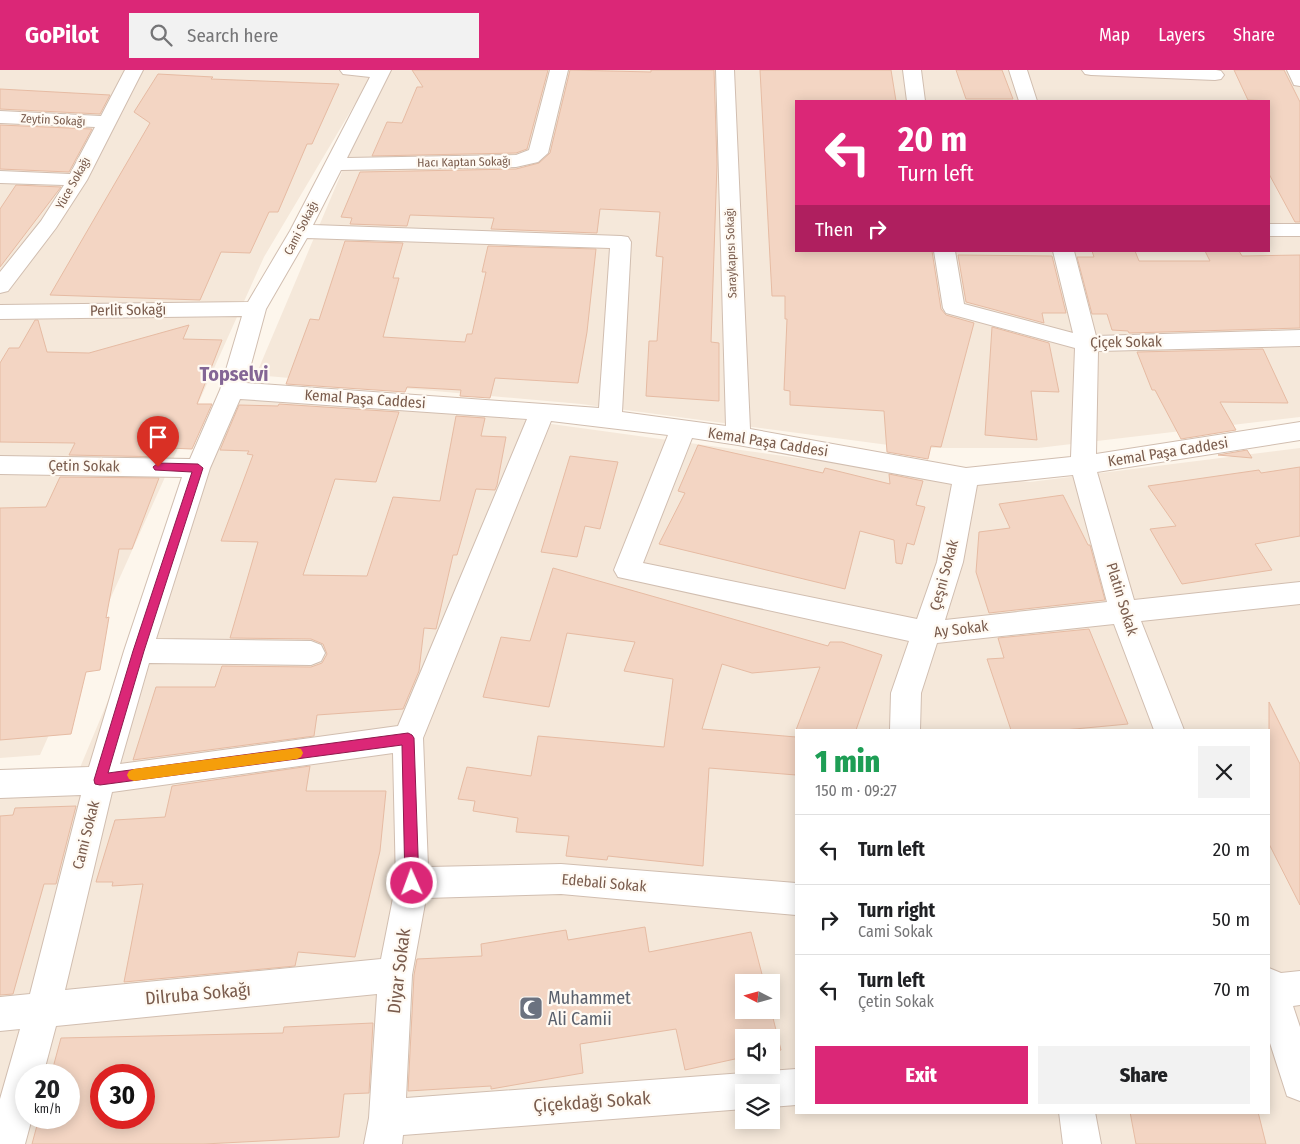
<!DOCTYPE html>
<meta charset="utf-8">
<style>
:root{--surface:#fff;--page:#f2f2f2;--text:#202124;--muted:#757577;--line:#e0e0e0;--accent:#db2777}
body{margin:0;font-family:"Fira Sans Condensed",sans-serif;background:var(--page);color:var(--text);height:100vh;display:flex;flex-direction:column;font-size:19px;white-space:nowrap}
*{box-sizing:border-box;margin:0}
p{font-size:16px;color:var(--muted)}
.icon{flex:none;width:28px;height:28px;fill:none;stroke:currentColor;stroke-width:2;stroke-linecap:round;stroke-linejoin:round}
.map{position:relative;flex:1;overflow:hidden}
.panel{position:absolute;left:795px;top:659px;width:475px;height:385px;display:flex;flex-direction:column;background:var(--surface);border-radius:0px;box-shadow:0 2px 12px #0003}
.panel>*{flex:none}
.hud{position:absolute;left:795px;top:30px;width:475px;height:152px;border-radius:0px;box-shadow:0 2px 12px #0003;background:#db2777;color:#fff;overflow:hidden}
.needle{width:32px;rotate:276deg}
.fabs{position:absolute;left:735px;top:904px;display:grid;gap:10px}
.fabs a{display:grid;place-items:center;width:45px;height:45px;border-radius:0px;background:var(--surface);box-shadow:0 2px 12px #0003;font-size:25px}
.speed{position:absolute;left:15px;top:994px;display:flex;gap:10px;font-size:25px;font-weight:700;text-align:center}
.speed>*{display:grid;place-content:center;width:65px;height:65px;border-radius:50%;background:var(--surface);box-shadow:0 2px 12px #0003;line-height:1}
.speed small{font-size:12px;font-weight:400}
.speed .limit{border:8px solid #d22;background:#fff;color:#111}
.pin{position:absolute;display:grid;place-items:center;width:42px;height:42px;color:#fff;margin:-51px -21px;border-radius:50% 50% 50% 0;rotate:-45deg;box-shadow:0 0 5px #0007}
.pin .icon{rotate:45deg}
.me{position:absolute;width:55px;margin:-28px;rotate:358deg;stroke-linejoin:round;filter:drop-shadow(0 0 4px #0008)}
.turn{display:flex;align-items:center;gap:18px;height:105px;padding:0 20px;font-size:22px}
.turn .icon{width:65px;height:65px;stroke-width:2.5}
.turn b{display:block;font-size:35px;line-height:42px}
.then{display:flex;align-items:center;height:48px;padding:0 20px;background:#0003;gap:10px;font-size:19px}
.round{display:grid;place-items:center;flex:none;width:52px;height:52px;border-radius:0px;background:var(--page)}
.overview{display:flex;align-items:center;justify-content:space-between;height:85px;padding:0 20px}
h1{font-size:30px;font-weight:800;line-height:38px;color:#1e9e55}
.button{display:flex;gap:10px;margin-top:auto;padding:10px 20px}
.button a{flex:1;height:58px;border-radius:0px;background:var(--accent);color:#fff;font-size:20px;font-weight:800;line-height:58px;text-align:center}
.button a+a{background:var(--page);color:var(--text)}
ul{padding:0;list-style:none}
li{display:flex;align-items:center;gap:15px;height:70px;padding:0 20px;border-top:1px solid var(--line)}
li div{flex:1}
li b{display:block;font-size:19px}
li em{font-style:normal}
header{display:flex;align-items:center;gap:30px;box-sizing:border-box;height:70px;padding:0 25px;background:var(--accent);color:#fff}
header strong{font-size:24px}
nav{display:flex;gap:28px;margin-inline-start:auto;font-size:18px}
.search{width:350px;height:45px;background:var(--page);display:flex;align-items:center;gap:12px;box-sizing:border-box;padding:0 18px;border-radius:0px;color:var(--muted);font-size:19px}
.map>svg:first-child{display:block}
.residential{fill:#f5e8da;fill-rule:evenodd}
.building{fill:#f3d5c3;stroke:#e6bba3;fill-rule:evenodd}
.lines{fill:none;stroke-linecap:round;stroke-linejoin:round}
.minor-casing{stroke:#d1beb0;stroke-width:2}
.minor{fill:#fff;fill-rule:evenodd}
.route{fill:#db2777;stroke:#8e194d}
.slow{fill:#f59e0b}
.labels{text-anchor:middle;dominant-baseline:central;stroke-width:4.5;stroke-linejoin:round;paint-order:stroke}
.far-street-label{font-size:12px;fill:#7a5c4d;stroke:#fffaf3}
.street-label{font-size:15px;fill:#7a5c4d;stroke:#fffaf3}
.near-street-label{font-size:18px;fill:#7a5c4d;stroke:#fffaf3}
.near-worship-label{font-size:18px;fill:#5b616d;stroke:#fffaf3;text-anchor:start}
.district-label{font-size:20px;font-weight:bold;fill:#846695;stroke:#fffaf3}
</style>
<header>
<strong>GoPilot</strong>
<div class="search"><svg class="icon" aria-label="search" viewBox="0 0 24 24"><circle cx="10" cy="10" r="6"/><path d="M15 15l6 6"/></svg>Search here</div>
<nav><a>Map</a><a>Layers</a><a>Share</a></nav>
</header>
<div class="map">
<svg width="1300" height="1074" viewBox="0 0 1300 1074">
<rect width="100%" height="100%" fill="#fdf6ec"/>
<!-- residential -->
<path class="residential" d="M0,0h375l-111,187 -224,498 -40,3z
M385,0h915v347l-262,31h-127l-330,-44 -325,-29zM796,31h473v150h-473z
M235,326l222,15 348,48 225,23 270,-34v696h-1300v-355l74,-7zM796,660h473v382h-473zM744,912h27v28h-27zM744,968h27v27h-27zM26,1005h43v43h-43zM101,1005h43v43h-43zM744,1022h27v28h-27z"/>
<!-- building -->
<path class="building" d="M412,0h136l-21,79 -11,4 -144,3 15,-34 15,1 15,-36h6z
M570,0l81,2v-2h63l3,94 -6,178 8,1v58l-73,-5 3,-55h8l6,-84 -7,-1 4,-44 -60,-3 -3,24 -106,-4 3,-11 -84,-3 -3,11 -57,-2 2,-6 -11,-1 19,-45 156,-3 23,-6 11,-10z
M760,0h131l5,31h-100v150h136l9,58 5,6 28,8 -33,124 -10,-1 -3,13 -41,-7 -3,-41 -94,-6v-14l-6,-1 3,-71h-2v-23h-13z
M956,0h46l11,29h-47z
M1234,0h50l16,32v120h-5l-26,-48v-73l-21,-1z
M158,4l55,3 -2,2 128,5 -27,60h-5l-29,68h-9l-19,41 -29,-1 -21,48 -150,-5 100,-172 -16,-11z
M0,19l110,6 -10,19 -100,-5z
M0,55l92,4 -23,43 -69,-3z
M16,115l45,2 -61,80v-58z
M345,171l58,2 -10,35h6l-16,59 82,5 2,-8h5l14,-62h-4l6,-26 108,3 -9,83 -9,51 -83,-5 -5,20 -30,-2 1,-6 -54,-3 -2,5 -119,-8 24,-65 9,1z
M1092,181h43l4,10h71l-5,-10h34l3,5 58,-1v73l-171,5 -1,-2 -16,-1 -5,-16h-15l-15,-57h17z
M958,185l94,1 14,57h-24l2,10 -78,-21z
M35,250h3l9,32 42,1 100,-28 -6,14 39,1 -25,64h15l-20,45 -22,-1 -3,9 -98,-2 6,-12 -75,-1v-79l9,-15h10z
M992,257l57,16 10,49 -28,-1 6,49 -52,-5z
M1263,279l25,54 -68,-1 16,28 -55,9 -26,-49h-3l-15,-38z
M279,334l120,8 -23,70 -41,-3 -32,96 64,1 26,-79 47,4 16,-85 29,2 -4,18 25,1 -9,48 -2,5 -19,-1 -19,66h-4l-17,74 -12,-1 -5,43 -16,38 -86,6 -3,21 -181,24 23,-73h59l7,-21 89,1 11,-4 5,-9 -4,-10 -12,-5 -81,-1 28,-96 -37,-1 32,-86 -6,-1 2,-3 -29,-1 19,-45 39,1z
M698,375l125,28 2,-5 65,16 -1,-10 34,7 -7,24 9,2 -11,38 -7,-2 -5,21 -6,-1 -2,-23 -34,-9 -15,58 -186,-45 26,-51 -7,-2z
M1247,380l5,8 -34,-3z
M570,386l48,6 -18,67 -15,-3 -8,31 -36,-5z
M1300,397v69l-45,8 17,26 -90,14 -32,-55 26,-3 -28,-40 111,-16 2,3z
M60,407l99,1 -27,71h-13l-13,69 3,-1 -9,53 -14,2 -15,62 -71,6v-232l46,-1z
M1063,425l25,50h2l15,55 -116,13 -13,-41 3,-40 31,-4 -11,-24z
M553,498l275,78 2,-4h12l40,13 -26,75h-60l24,-63 -68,6 -30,-9 -20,65 94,8v38l-87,-7 -6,98 -95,-10 -1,4 -41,-4 3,-20 -53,-4 2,-14 -45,-7 2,-10 -17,-2 9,-32 64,9 7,-40 126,11 9,-68 -49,-8 11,-29 -68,-9 -18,74 -66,-10 18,-60 29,4z
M1089,559l39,95 -64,6h-53l-24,-71 17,-1 -6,-20z
M1269,632l31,62v141l-31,-61z
M310,696l-4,25h80l-6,60 -25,106 -57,-5 -3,14 -171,16 19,-98 -31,2 1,-4h-17l19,-62 50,-3 7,-31z
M76,736l-20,78h-12l-31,110 -13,1v-179l13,-1 2,-7z
M645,857l4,25 102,-20 13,50h-20v28h27l10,40 -10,2v-14h-27v19l-59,13 -9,-41 -96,15 3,29 -92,16v-3l-83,5 6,-116 3,-16 65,-3 -1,-12 85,-14 2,10z
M373,953l-4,70 -25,1 -5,43 -135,7h-172l7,-26h30v-43h-18l10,-37 222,-5 1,-6zM101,1005h43v43h-43z
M1130,1042h128l8,32h-130z"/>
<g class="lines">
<!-- minor casing -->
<g class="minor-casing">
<path id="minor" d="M125,0h18l-56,110 -31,48 -48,63 -8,2v-21l41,-51 23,-36 -64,-2v-12l70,3 25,-47 -95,-4v-12l101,5z
M340,0h51l-44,88 169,-3 13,-5 21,-80h18l-20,83 -10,9 -22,5 -175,3 -28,55 308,11 7,1 3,5 -9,170 104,14 -10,-356h18l16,359 216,39 105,-11 4,-109 -129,-35 -3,-5 -9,-57h21l9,53 109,29 -20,-82h21l22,85 204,-6v16l-202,5 -2,103 204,-32v18l-203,32 37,128 166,-18v22l-159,17 43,109h-30l-40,-106 -177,19 -16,50 -1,37h-30l1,-37 18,-52 -291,-64 -4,-7 54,-135 -117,-14 -128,317 5,129 133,-3 235,19v32l-235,-21 -135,4 -14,77 -6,123 390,-29v36l-25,2v-15h-27v17l-341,26 -1,9h-38l5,-26 8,-124 -321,32 -13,49h-17v43h6l-7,26h-25v-45l20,-70 -20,2v-34l30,-3 51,-199 -81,3v-28l89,-3 35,-116 58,-174 -182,-3v-18l190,3 30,-69 22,-74 -242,3v-14l248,-3 42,-71 80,-154 -27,-3zM307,168l303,10 -11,160 -353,-25 20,-74zM240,329l287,20 -129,307 -278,38 29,-101 162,2 10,-4 4,-8 -4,-8 -10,-4 -155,-2 54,-171zM692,368l46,7 214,39 -15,78 -20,57 -274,-56zM1073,405l34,127 -162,18 18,-58 14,-77zM393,683l3,130 -15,76 -316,31 47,-198z
M903,0h18l4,31h-18z
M1009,0h18l10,31h-18z
M1082,0h134l5,1 3,4 -3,4 -6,1 -124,-5 -6,-1z
M1287,0h13v16l-6,-1z
M1269,154h31v12h-31z
M1269,898l12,5 19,-2v34l-7,1 7,21v74l-13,-5 -18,-56z
M1059,1042h36l6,32h-38z"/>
</g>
<!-- minor -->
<use href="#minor" class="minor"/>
</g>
<!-- route -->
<path class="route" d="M158,393l40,1 5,4 -59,183 -36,122 300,-40 4,2 2,3 5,145 -2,4 -5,2 -5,-2 -2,-4 -3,-138 -302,40 -5,-1 -1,-4 39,-129 59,-179 -37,-2 -2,-3z"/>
<!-- slow -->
<path class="slow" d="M297,678l4,1 2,4 -2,4 -4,2 -163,22 -5,-2 -2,-4 2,-4 5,-2z"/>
<!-- icons -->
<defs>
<g id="mosque-square" transform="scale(1.25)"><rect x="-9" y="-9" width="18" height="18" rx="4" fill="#6b7280" stroke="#fffaf3"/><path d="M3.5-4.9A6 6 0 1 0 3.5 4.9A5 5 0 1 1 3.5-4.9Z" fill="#fff"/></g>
</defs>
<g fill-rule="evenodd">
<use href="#mosque-square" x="531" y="938"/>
</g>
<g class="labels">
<!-- far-street labels -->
<g class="far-street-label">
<text transform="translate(53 50) rotate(3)">Zeytin Sokağı</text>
<text transform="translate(464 92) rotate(-1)">Hacı Kaptan Sokağı</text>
<text transform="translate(73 113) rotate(-61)">Yüce Sokağı</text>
<text transform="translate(301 158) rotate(-62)">Cami Sokağı</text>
<text transform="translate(731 183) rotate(-92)">Saraykapısı Sokağı</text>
</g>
<!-- street labels -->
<g class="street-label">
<text transform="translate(128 240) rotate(-1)">Perlit Sokağı</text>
<text transform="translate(1126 272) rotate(-1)">Çiçek Sokak</text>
<text transform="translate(365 329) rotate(4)">Kemal Paşa Caddesi</text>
<text transform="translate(768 372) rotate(9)">Kemal Paşa Caddesi</text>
<text transform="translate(1168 382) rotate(-9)">Kemal Paşa Caddesi</text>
<text transform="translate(84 396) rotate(1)">Çetin Sokak</text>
<text transform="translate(944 505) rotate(-75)">Çeşni Sokak</text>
<text transform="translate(1122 529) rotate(73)">Platin Sokak</text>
<text transform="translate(961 559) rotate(-7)">Ay Sokak</text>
<text transform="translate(86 765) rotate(-76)">Cami Sokak</text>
<text transform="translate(604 813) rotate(5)">Edebali Sokak</text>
</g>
<!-- near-street labels -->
<g class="near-street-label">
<text transform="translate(399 901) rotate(-83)">Diyar Sokak</text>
<text transform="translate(198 924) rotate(-5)">Dilruba Sokağı</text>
<text transform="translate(592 1032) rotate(-4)">Çiçekdağı Sokak</text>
</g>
<!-- near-worship labels -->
<g class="near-worship-label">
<text x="548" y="928">Muhammet<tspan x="548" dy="21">Ali Camii</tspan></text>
</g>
<!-- district labels -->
<g class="district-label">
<text x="234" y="304">Topselvi</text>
</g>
</g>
</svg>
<div class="fabs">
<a><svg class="needle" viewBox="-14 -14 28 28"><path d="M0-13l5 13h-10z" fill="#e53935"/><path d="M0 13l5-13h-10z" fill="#757577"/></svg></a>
<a><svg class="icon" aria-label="sound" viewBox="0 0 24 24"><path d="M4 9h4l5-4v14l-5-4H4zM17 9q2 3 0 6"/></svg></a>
<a><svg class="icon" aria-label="layers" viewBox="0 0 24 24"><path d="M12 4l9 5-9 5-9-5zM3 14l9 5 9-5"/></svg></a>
</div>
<div class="speed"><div>20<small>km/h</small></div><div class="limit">30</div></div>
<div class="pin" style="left:158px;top:397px;background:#d93025"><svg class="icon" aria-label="arrive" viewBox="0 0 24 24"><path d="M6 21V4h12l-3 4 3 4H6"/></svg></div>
<svg class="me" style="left:412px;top:813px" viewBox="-20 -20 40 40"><circle r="17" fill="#db2777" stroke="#fff" stroke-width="3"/><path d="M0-11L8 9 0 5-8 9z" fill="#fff"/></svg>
<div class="hud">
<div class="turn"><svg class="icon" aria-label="left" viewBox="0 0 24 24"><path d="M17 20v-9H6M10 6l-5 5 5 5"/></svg><div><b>20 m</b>Turn left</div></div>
<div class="then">Then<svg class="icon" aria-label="right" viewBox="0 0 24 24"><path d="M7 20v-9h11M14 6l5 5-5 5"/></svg></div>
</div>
<section class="panel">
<div class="overview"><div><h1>1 min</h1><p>150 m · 09:27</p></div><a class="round"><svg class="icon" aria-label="close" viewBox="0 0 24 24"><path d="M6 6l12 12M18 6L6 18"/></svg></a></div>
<ul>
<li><svg class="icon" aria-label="left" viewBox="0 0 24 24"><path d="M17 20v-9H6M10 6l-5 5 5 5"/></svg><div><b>Turn left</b></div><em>20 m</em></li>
<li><svg class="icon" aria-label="right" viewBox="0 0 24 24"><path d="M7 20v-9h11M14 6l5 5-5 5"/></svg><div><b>Turn right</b><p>Cami Sokak</p></div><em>50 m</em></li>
<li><svg class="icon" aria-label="left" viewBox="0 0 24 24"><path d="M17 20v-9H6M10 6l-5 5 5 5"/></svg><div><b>Turn left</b><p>Çetin Sokak</p></div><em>70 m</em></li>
</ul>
<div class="button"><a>Exit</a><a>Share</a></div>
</section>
</div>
